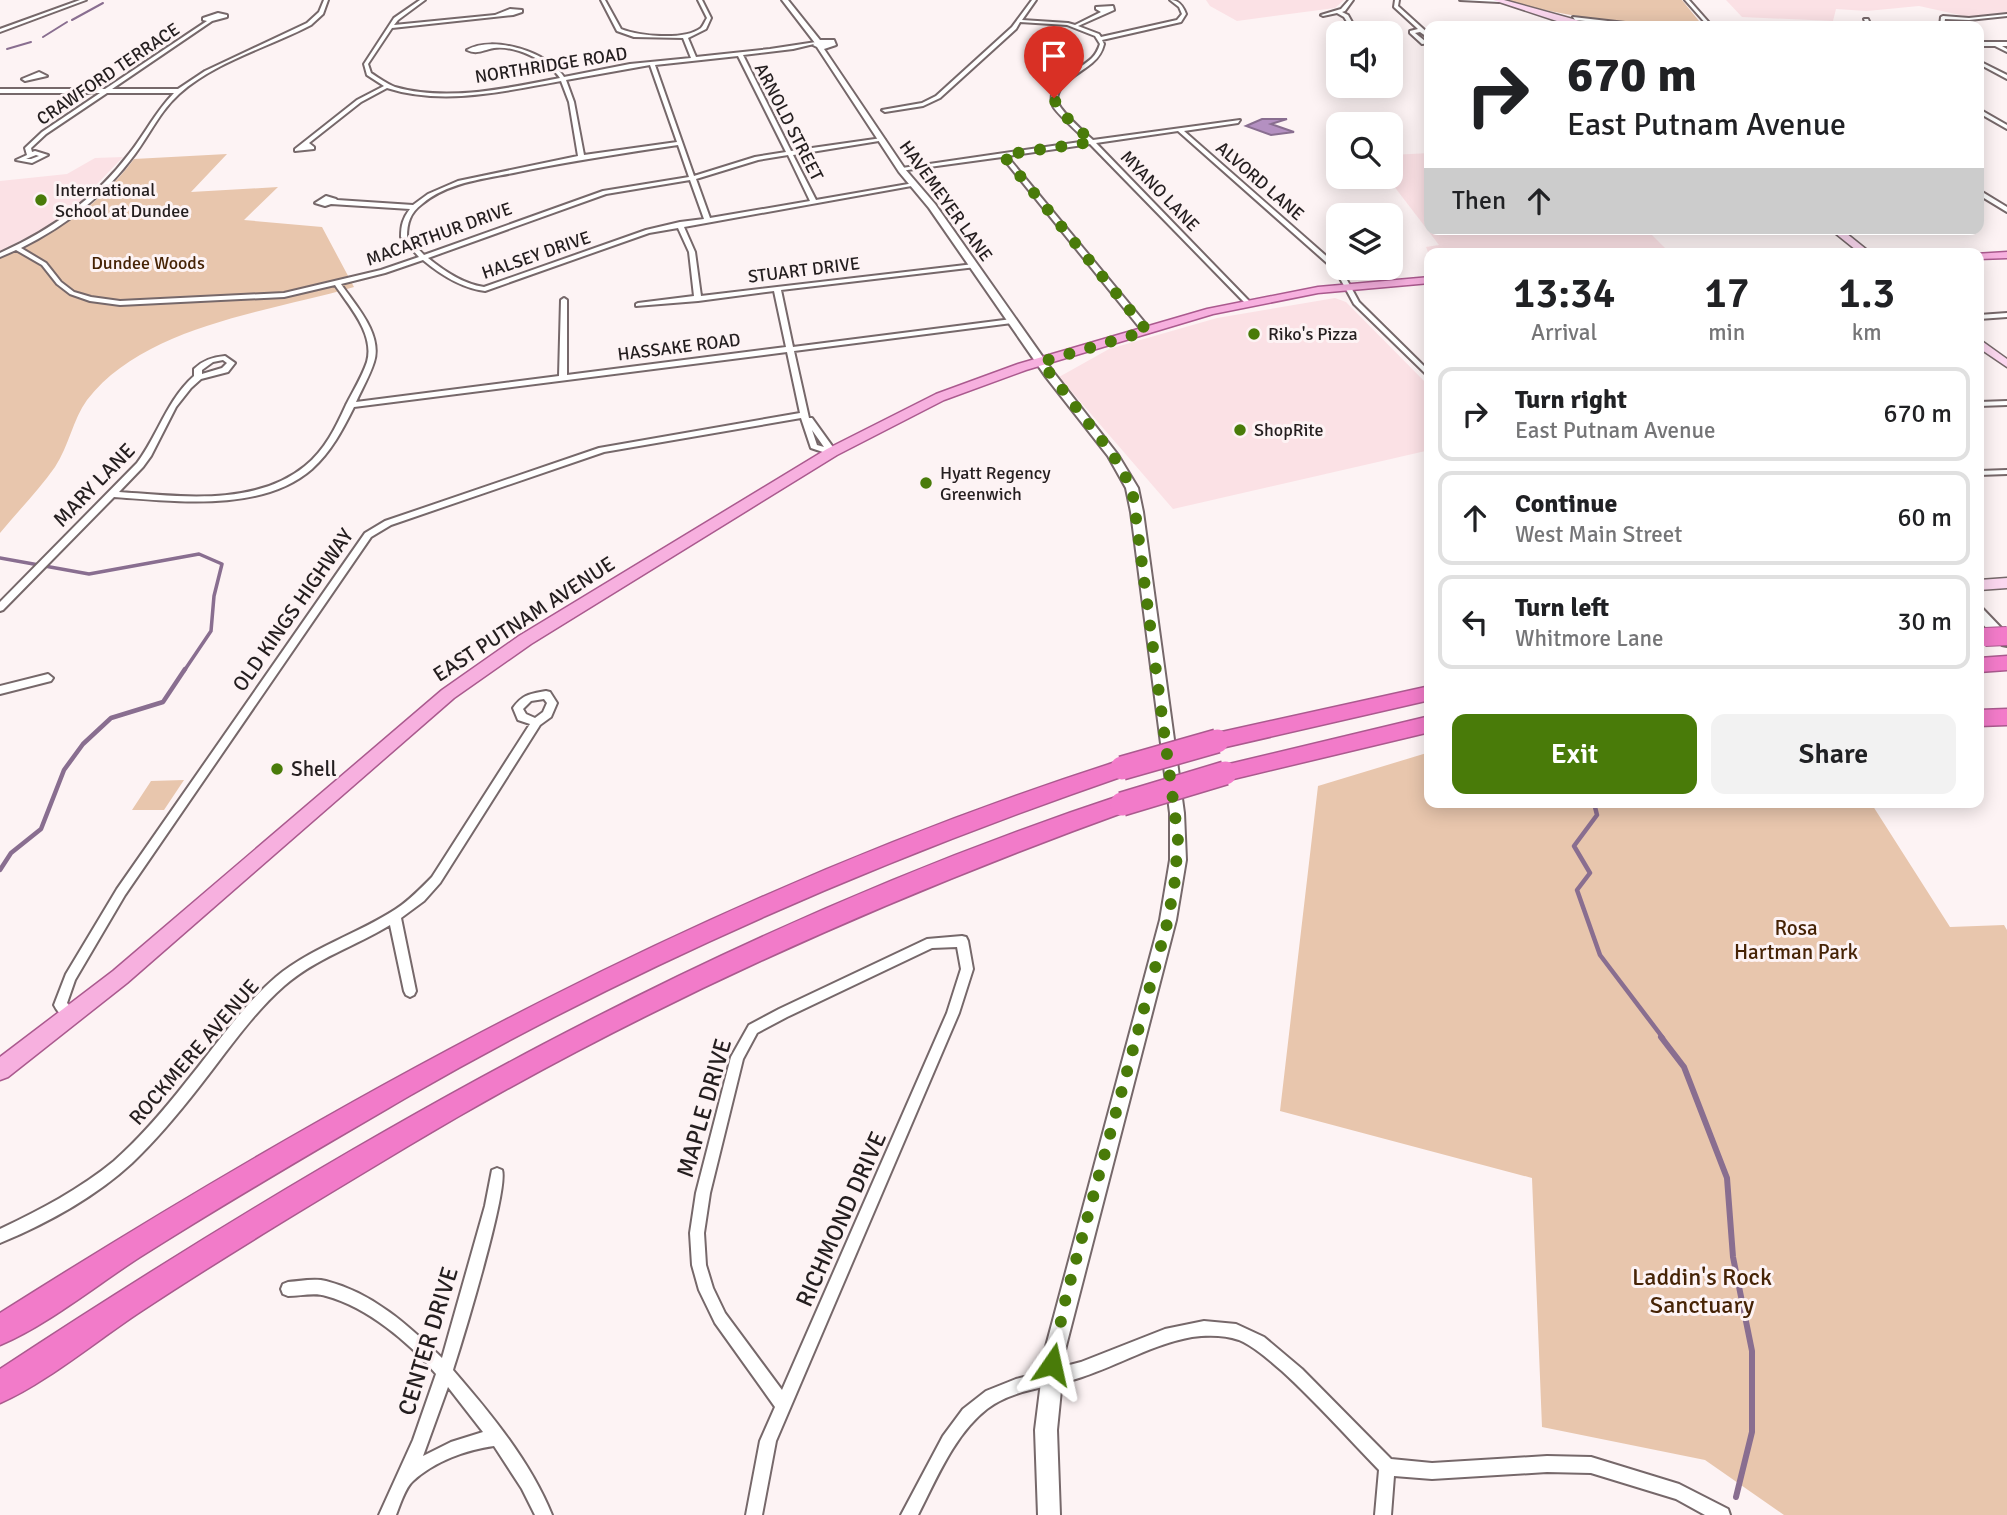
<!DOCTYPE html>
<style>
:root{--surface:#fff;--page:#f2f2f2;--text:#202124;--muted:#757577;--line:#e0e0e0;--accent:#497b09}
body{margin:0;font-family:Signika,sans-serif;background:var(--page);color:var(--text);height:100vh;display:flex;flex-direction:column;font-size:26px;white-space:nowrap}
*{box-sizing:border-box;margin:0}
p{font-size:23px;color:var(--muted)}
.icon{flex:none;width:38px;height:38px;fill:none;stroke:currentColor;stroke-width:2;stroke-linecap:round;stroke-linejoin:round}
.map{position:relative;flex:1;overflow:hidden}
.panel{position:absolute;left:1424px;top:248px;width:560px;height:560px;display:flex;flex-direction:column;background:var(--surface);border-radius:14px;box-shadow:0 4px 18px #0003}
.panel>*{flex:none}
.guide{position:absolute;left:1424px;top:21px;width:560px;height:214px;border-radius:14px;box-shadow:0 4px 18px #0003;background:#fff;color:var(--text);overflow:hidden}
.tools{position:absolute;left:1326px;top:21px;display:grid;gap:14px}
.tools a{display:grid;place-items:center;width:77px;height:77px;border-radius:14px;background:var(--surface);box-shadow:0 4px 18px #0003;font-size:35px}
.pin{position:absolute;display:grid;place-items:center;width:60px;height:60px;color:#fff;margin:-72px -30px;border-radius:50% 50% 50% 0;rotate:-45deg;box-shadow:0 0 7px #0007}
.pin .icon{rotate:45deg}
.me{position:absolute;width:77px;margin:-38px;rotate:11deg;stroke-linejoin:round;filter:drop-shadow(0 0 5px #0008)}
.turn{display:flex;align-items:center;gap:24px;height:147px;padding:0 28px;font-size:32px}
.turn .icon{width:91px;height:91px;stroke-width:2.5}
.turn b{display:block;font-size:49px;line-height:60px}
.then{display:flex;align-items:center;height:66px;padding:0 28px;background:#0003;gap:14px;font-size:26px}
.eta{display:flex;justify-content:space-evenly;align-items:center;height:119px;text-align:center}
.eta b{font-size:42px;font-weight:600;line-height:49px}
.cta{display:flex;gap:14px;margin-top:auto;padding:14px 28px}
.cta a{flex:1;height:80px;border-radius:14px;background:var(--accent);color:#fff;font-size:28px;font-weight:600;line-height:80px;text-align:center}
.cta a+a{background:var(--page);color:var(--text)}
ul{padding:0;list-style:none}
li{display:flex;align-items:center;gap:21px;height:94px;margin:0 14px 10px;padding:0 14px;border:4px solid var(--line);border-radius:14px}
li div{flex:1}
li b{display:block;font-size:26px}
li em{font-style:normal}
.map>svg:first-child{display:block}
.built{fill:#fbe1e5}
.green{fill:#e8c6ad}
.water{fill:#b490c1;stroke:#896e90;stroke-width:2}
.lines{fill:none;stroke-linecap:round;stroke-linejoin:round}
.stream-far3{stroke:#896e90;stroke-width:2}
.stream-far2{stroke:#896e90;stroke-width:3.5}
.stream-far1{stroke:#896e90;stroke-width:4.5}
.stream{stroke:#896e90;stroke-width:6}
.minor-casing{stroke:#76686a;stroke-width:4}
.tertiary-casing{stroke:#76686a;stroke-width:4}
.secondary-casing{stroke:#76686a;stroke-width:3}
.primary-casing{stroke:#aa5a8e;stroke-width:3}
.motorway-casing{stroke:#aa5a8e;stroke-width:3}
.minor{fill:#fff;fill-rule:evenodd}
.tertiary{fill:#fff;fill-rule:evenodd}
.secondary{fill:#fbd7ef;fill-rule:evenodd}
.primary{fill:#f7b0df;fill-rule:evenodd}
.motorway{fill:#f27bc9;fill-rule:evenodd}
.motorway-bridge-far1-casing{stroke:#aa5a8e;stroke-width:20;stroke-linecap:butt}
.motorway-bridge-casing{stroke:#aa5a8e;stroke-width:26;stroke-linecap:butt}
.motorway-bridge-far1{stroke:#f27bc9;stroke-width:18}
.motorway-bridge{stroke:#f27bc9;stroke-width:23}
.route{stroke:#497b09;stroke-width:12;stroke-dasharray:0 21.6}
.poi-dot{fill:#497b09;stroke:#fdf3f4;stroke-width:2.5}
.labels{text-anchor:middle;dominant-baseline:central;stroke-width:6;stroke-linejoin:round;paint-order:stroke}
.far-street-label{font-size:18px;fill:#241e1f;stroke:#fdf3f4}
.far-poi-label{font-size:18px;fill:#241e1f;stroke:#fdf3f4;text-anchor:start}
.far-park-label{font-size:18px;fill:#462305;stroke:#fdf3f4}
.street-label{font-size:21px;fill:#241e1f;stroke:#fdf3f4}
.poi-label{font-size:21px;fill:#241e1f;stroke:#fdf3f4;text-anchor:start}
.park-label{font-size:21px;fill:#462305;stroke:#fdf3f4}
.near-street-label{font-size:24px;fill:#241e1f;stroke:#fdf3f4}
.near-park-label{font-size:24px;fill:#462305;stroke:#fdf3f4}
</style>
<div class="map">
<svg width="2007" height="1515" viewBox="0 0 2007 1515">
<rect width="100%" height="100%" fill="#fdf3f4"/>
<!-- built -->
<path class="built" d="M1206,0h138l-9,8 -98,13 -27,-15z
M1726,0h281v12l-38,5 -50,-11 -52,5 -31,-2 -3,12 -91,-4z
M1430,153v76h216l25,25h-241v3l-4,-10 13,-2 -52,-68h4v-22z
M123,157l-48,50 -30,21 -45,23v-70l67,-7 28,-16z
M1335,298l11,4 84,85v63l-257,59 -114,-132 50,-28 108,-31z"/>
<!-- green -->
<path class="green" d="M1504,0h178l21,26c-67,0 -135,-8 -199,-26z
M227,154l-36,38 87,-5 -34,33 78,7 32,60c-85,25 -209,38 -267,113 -14,19 -18,46 -32,67 -16,23 -37,44 -55,66v-277c55,-21 98,-49 134,-97z
M1430,752v51h441l79,124 54,-2 3,5v585h-223l-79,-55 -163,-33 -10,-249 -252,-67 38,-325z
M184,780l-20,30h-32l19,-29z"/>
<!-- water -->
<path class="water" d="M1262,119h25l-16,5 23,8 -23,3 -25,-9z"/>
<g class="lines">
<!-- stream-far3 -->
<path class="stream-far3" d="M72,20l31,-17
M43,37l24,-15
M7,49l24,-7"/>
<!-- stream-far2 -->
<path class="stream-far2" d="M0,558l89,16 110,-20 23,10 -8,32 -3,35 -27,40"/>
<!-- stream-far1 -->
<path class="stream-far1" d="M1594,803l3,12 -23,31 16,27 -13,17 23,65 63,83
M0,870l11,-17 30,-24 23,-59 19,-26 28,-26 52,-16 22,-33"/>
<!-- stream -->
<path class="stream" d="M1661,1037l23,30 43,111 6,79 19,94v81l-16,65"/>
<!-- minor casing -->
<g class="minor-casing">
<path id="minor" d="M80,0h6l-86,32v-3z
M324,0h4l-5,14 -12,11c-44,23 -95,36 -132,69 -19,17 -29,40 -44,60 -30,41 -68,71 -114,94l25,15 15,19 13,10 17,5 29,4 164,-8 97,-23 38,-13 -18,-20c0,-12 2,-19 9,-28l-79,-5 -6,2 -10,-3 11,-7 10,3 1,1 76,5 15,-11 30,-13 120,-25 -9,-54 -8,-21c-55,10 -118,25 -174,7l-26,14 -52,41 5,4v2l-19,2v-2l62,-49 27,-14 -17,-11 -3,-11 30,-46 26,-18h5l-27,20 -4,5 101,-10 15,-6 12,1v2l-9,3 -121,13 -24,36 3,9c8,5 16,11 24,14 52,15 113,1 165,-9 -12,-17 -45,-33 -66,-30 -11,2 -17,7 -27,2 26,-15 81,2 97,27l66,-13 61,-6 -8,-20 -49,-1 -17,-6 -16,-31h4l16,29c18,7 63,12 80,-1 2,-2 4,-7 6,-10l-9,-18h4l9,18 -5,11 -18,9 8,19 74,-8 46,-7 2,1 -25,6 -50,6 48,96 91,-13 3,2 -92,15 23,45 98,-17 3,2 -233,42 11,25 6,44 273,-32 3,2 -1,1 -195,23 12,57 219,-28 4,2 -4,2 -218,28 15,67h3l23,32v4h-6l-18,-6 -10,-30 -197,34 -213,73 -20,12 -246,358 -50,85 -8,23 9,9 2,4 -2,4 -4,2c-7,-3 -15,-10 -18,-17l12,-31 51,-85 248,-356 20,-12 214,-73 201,-35 -13,-61 -433,55c-11,22 -23,45 -42,62 -50,44 -138,32 -198,28l-111,113 -3,1v-9l137,-139c21,-28 30,-63 57,-87v-7c9,-9 19,-12 31,-13l10,7 -7,9 -27,7 -10,9 -15,19 -25,49 -8,11 -24,25c59,4 136,15 186,-26 20,-16 31,-39 41,-61 7,-14 16,-28 21,-43 8,-28 -18,-56 -32,-77l-51,12 -164,8 -30,-4 -20,-7 -13,-10 -15,-19 -26,-15 -16,7v-4c51,-23 95,-54 129,-99 16,-20 27,-43 45,-61h-67l-61,41 -15,14 1,4 3,-1 13,4 -16,8 -16,-3 11,-5 -2,-7 17,-16 58,-39h-100v-4h105l102,-68 -4,-1v-2l15,-5 9,2v2l-15,4 -100,68h66l27,-18 102,-48 12,-11zM738,56l48,96 -31,5 -61,19 -39,-111zM650,65l27,77 -93,13 -10,-53 -8,-22zM678,145l11,32 -86,14 -179,64 -17,-18c0,-14 3,-24 15,-33 26,-22 63,-25 96,-32 53,-11 106,-19 160,-27zM36,155l3,1 -8,3h-5zM788,155l22,46 -100,17 -14,-39 62,-19zM690,180l14,39 -24,3 -34,8 -162,57c-21,-3 -40,-16 -56,-29l178,-64zM678,228l11,24 5,44 -56,7 -2,1v2l62,-5 76,-10 12,56 -219,28v-75l-3,-2 -3,2 -2,76 -203,26c6,-13 14,-27 18,-40 9,-28 -19,-57 -33,-78l44,-11 38,-13c18,15 38,28 62,31l164,-58zM223,360l4,3 -5,5 -20,6v-4l11,-8zM812,430l12,17 -7,-2z
M1032,0h4l-14,20 46,3 7,2 26,-13 -5,-3v-2l17,-1 1,4 -36,16 21,8 2,3 76,-17 5,-6 -3,-7 -9,-7c9,0 13,6 16,14l-5,8 -79,18 2,4c-2,8 -5,13 -12,19 -11,10 -46,25 -31,45 9,12 21,22 32,32l147,-20 -2,3 -54,8 157,138 18,33 71,70v6l-76,-74 -18,-33 -158,-140 -82,12 153,158v2h-4l-155,-159 -83,12 143,173 1,2 -4,2h-3l-142,-176 -102,14v-2l2,-1 185,-27c-7,-7 -31,-28 -34,-35 -9,-23 27,-36 39,-48 4,-4 6,-8 8,-14l-5,-8 -28,-11 -47,-3 -4,7 -76,69 -17,8 -38,6 -3,-2 40,-7 14,-7 76,-69z
M1349,0h4l-8,11 -3,1 6,3 10,18h-4l-10,-16 -7,-4 -14,3 -2,-1 20,-6z
M1395,0h4l-1,6 32,29v4l-10,-7 -5,1 10,8h5v2l-8,1 -12,-11v-2l8,-2 -24,-22z
M1460,0h40l1,1 -2,1z
M1685,0h4l23,26h-4z
M2007,14v2l-38,4 -24,-1 -1,7h-4l1,-9 2,-1 26,2z
M1864,19h4l3,7h-4z
M1993,43h4l10,6v3l-14,-7z
M1979,61l28,14v4l-28,-15z
M39,72l8,4 -22,5 -3,-2z
M1979,109l28,16v4l-28,-16z
M1979,190l28,17v5l-28,-17z
M2007,313v4l-28,2v-4z
M2007,401v4l-28,1v-4z
M2007,470v4l-28,1v-4z
M48,674l5,4 -2,3 -51,13v-8z
M546,691l4,1 7,11 -6,14 -11,8 -100,158 -16,18 -23,17 15,73 -2,4 -4,2 -4,-2 -2,-4 -14,-66c-34,21 -74,33 -106,61 -33,29 -58,67 -85,101 -21,27 -43,53 -67,76 -37,34 -86,61 -132,80v-14c40,-19 80,-40 114,-68 27,-24 50,-51 72,-79 29,-35 55,-75 90,-105 36,-30 82,-43 120,-68 14,-9 25,-21 36,-32l98,-153 -12,-4 -5,-12c10,-14 17,-14 33,-17zM544,699l3,4 -4,9 -8,6 -9,-4 -3,-5 8,-8z
M962,936l4,1 2,4 5,28 -14,44 -183,428 -14,74h-16l14,-74 15,-34 -60,-84 -16,-33 -7,-25 -2,-32 6,-40 35,-136 18,-32 30,-16 148,-70zM957,947l4,22 -14,44 -165,377 -57,-77 -12,-25 -7,-23 -2,-32 6,-40 33,-134 14,-26 30,-16 145,-69z
M497,1168l5,2c7,19 -40,172 -49,200 38,44 77,91 99,145h-17l-13,-26 -28,-43c-28,4 -59,15 -81,35 -8,7 -13,24 -17,34h-17l34,-75 23,-66c-27,-32 -69,-67 -110,-78 -11,-4 -26,0 -38,0l-5,-2 -2,-5 2,-5 5,-2c12,-1 27,-4 38,-1 47,12 82,44 116,77l43,-152 7,-36zM448,1387l35,45 -32,10 -28,14z
M1204,1321l32,3 28,13 38,32 89,90 41,4 115,-7 44,1 88,27 49,25 2,6h-25l-29,-16 -85,-26 -44,-1 -115,7 -38,-3 -3,39h-16l4,-45c-32,-33 -63,-68 -97,-99 -13,-11 -27,-24 -43,-31 -14,-5 -32,-5 -47,-3 -39,7 -73,28 -110,40 -31,11 -68,11 -95,32 -33,26 -50,69 -69,106h-17l42,-79 20,-27 23,-18 30,-12 65,-17 84,-33z"/>
</g>
<!-- tertiary casing -->
<g class="tertiary-casing">
<path id="tertiary" d="M782,0h6l32,40h14l2,5 -12,4 81,120 30,35 119,169 64,82 20,33 5,24 41,301 2,47 -10,60 -111,430 -8,80 3,85h-22l-3,-85 10,-80 115,-430 10,-60v-47l-39,-301 -5,-24 -18,-32 -62,-79 -117,-169 -30,-36 -82,-125 -4,-2 2,-2z
M1573,17l61,7 3,2 -62,-6z
M1979,42h28v4h-28z
M1979,608l4,1 24,25v12l-5,-1 -23,-25z"/>
</g>
<!-- secondary casing -->
<g class="secondary-casing">
<path id="secondary" d="M1493,0h11l76,21 -14,3z
M1830,229h11l31,25h-11z
M1979,339l28,20v8l-28,-19z
M2007,578v10l-28,2v-10z"/>
</g>
<!-- primary casing -->
<g class="primary-casing">
<path id="primary" d="M2007,252v6l-28,1v-5h-4z
M1430,277v6l-112,10 -105,21 -187,56 -82,30 -107,55 -306,189 -77,54 -327,285 -119,94 -8,3v-23l113,-86 329,-281 77,-54 308,-187 109,-55 82,-30 189,-55 111,-22z"/>
</g>
<!-- motorway casing -->
<g class="motorway-casing">
<path id="motorway" d="M2007,656v14l-28,2v-14z
M1430,686v14l-213,49 -7,-2 -3,-6 3,-6 7,-2z
M2007,709v16l-28,1v-16z
M1430,716v16l-205,49 -8,-2 -3,-6 3,-6 8,-2z
M1122,760l7,2 4,6 -4,6c-249,86 -491,190 -720,322 -91,53 -181,105 -269,161 -42,27 -94,69 -140,88v-32c356,-225 719,-424 1122,-553z
M1122,795l8,3 3,6 -3,6c-251,91 -493,199 -722,336 -90,54 -180,108 -268,166 -41,27 -97,73 -140,91v-34c353,-232 719,-441 1122,-574z"/>
</g>
<!-- minor -->
<use href="#minor" class="minor"/>
<!-- tertiary -->
<use href="#tertiary" class="tertiary"/>
<!-- secondary -->
<use href="#secondary" class="secondary"/>
<!-- primary -->
<use href="#primary" class="primary"/>
<!-- motorway -->
<use href="#motorway" class="motorway"/>
<!-- motorway-bridge-far1 casing -->
<g class="motorway-bridge-far1-casing">
<path id="motorway-bridge-far1" d="M1985,637l22,-1"/>
</g>
<!-- motorway-bridge casing -->
<g class="motorway-bridge-casing">
<path id="motorway-bridge" d="M1122,768l95,-27
M1122,804l103,-31"/>
</g>
<!-- motorway-bridge-far1 -->
<use href="#motorway-bridge-far1" class="motorway-bridge-far1"/>
<!-- motorway-bridge -->
<use href="#motorway-bridge" class="motorway-bridge"/>
</g>
<g class="lines">
<!-- route -->
<path class="route" d="M1052,1364l14,-67 102,-377 7,-40 3,-42 -46,-350 -19,-33 -72,-93 106,-31 -144,-176 89,-13 -34,-33 -4,-11"/>
</g>
<!-- markers -->
<g class="poi-dot">
<circle cx="41" cy="200" r="7"/>
<circle cx="1254" cy="334" r="7"/>
<circle cx="1240" cy="430" r="7"/>
<circle cx="926" cy="483" r="7"/>
<circle cx="277" cy="769" r="7"/>
</g>
<g class="labels">
<!-- far-street labels -->
<g class="far-street-label">
<text transform="translate(551 65) rotate(-9)">NORTHRIDGE ROAD</text>
<text transform="translate(108 74) rotate(-34)">CRAWFORD TERRACE</text>
<text transform="translate(789 122) rotate(63)">ARNOLD STREET</text>
<text transform="translate(1260 181) rotate(41)">ALVORD LANE</text>
<text transform="translate(1160 191) rotate(46)">MYANO LANE</text>
<text transform="translate(946 201) rotate(54)">HAVEMEYER LANE</text>
<text transform="translate(439 234) rotate(-20)">MACARTHUR DRIVE</text>
<text transform="translate(536 255) rotate(-19)">HALSEY DRIVE</text>
<text transform="translate(804 270) rotate(-7)">STUART DRIVE</text>
<text transform="translate(679 347) rotate(-7)">HASSAKE ROAD</text>
</g>
<!-- far-poi labels -->
<g class="far-poi-label">
<text x="55" y="190">International<tspan x="55" dy="21">School at Dundee</tspan></text>
<text x="1268" y="334">Riko's Pizza</text>
<text x="1254" y="430">ShopRite</text>
<text x="940" y="473">Hyatt Regency<tspan x="940" dy="21">Greenwich</tspan></text>
</g>
<!-- far-park labels -->
<g class="far-park-label">
<text x="148" y="263">Dundee Woods</text>
</g>
<!-- street labels -->
<g class="street-label">
<text transform="translate(94 485) rotate(-46)">MARY LANE</text>
<text transform="translate(293 610) rotate(-55)">OLD KINGS HIGHWAY</text>
<text transform="translate(524 619) rotate(-33)">EAST PUTNAM AVENUE</text>
<text transform="translate(194 1052) rotate(-49)">ROCKMERE AVENUE</text>
</g>
<!-- poi labels -->
<g class="poi-label">
<text x="291" y="769">Shell</text>
</g>
<!-- park labels -->
<g class="park-label">
<text x="1796" y="928">Rosa<tspan x="1796" dy="24">Hartman Park</tspan></text>
</g>
<!-- near-street labels -->
<g class="near-street-label">
<text transform="translate(704 1108) rotate(-74)">MAPLE DRIVE</text>
<text transform="translate(841 1219) rotate(-66)">RICHMOND DRIVE</text>
<text transform="translate(428 1341) rotate(-73)">CENTER DRIVE</text>
</g>
<!-- near-park labels -->
<g class="near-park-label">
<text x="1702" y="1277">Laddin's Rock<tspan x="1702" dy="28">Sanctuary</tspan></text>
</g>
</g>
</svg>
<div class="tools">
<a><svg class="icon" aria-label="sound" viewBox="0 0 24 24"><path d="M4 9h4l5-4v14l-5-4H4zM17 9q2 3 0 6"/></svg></a>
<a><svg class="icon" aria-label="search" viewBox="0 0 24 24"><circle cx="10" cy="10" r="6"/><path d="M15 15l6 6"/></svg></a>
<a><svg class="icon" aria-label="layers" viewBox="0 0 24 24"><path d="M12 4l9 5-9 5-9-5zM3 14l9 5 9-5"/></svg></a>
</div>
<div class="pin" style="left:1054px;top:98px;background:#d93025"><svg class="icon" aria-label="arrive" viewBox="0 0 24 24"><path d="M6 21V4h12l-3 4 3 4H6"/></svg></div>
<svg class="me" style="left:1052px;top:1364px" viewBox="-20 -20 40 40"><path d="M0-17L14 15 0 8-14 15z" fill="#497b09" stroke="#fff" stroke-width="4"/></svg>
<div class="guide">
<div class="turn"><svg class="icon" aria-label="right" viewBox="0 0 24 24"><path d="M7 20v-9h11M14 6l5 5-5 5"/></svg><div><b>670 m</b>East Putnam Avenue</div></div>
<div class="then">Then<svg class="icon" aria-label="ahead" viewBox="0 0 24 24"><path d="M12 20V5M6 11l6-6 6 6"/></svg></div>
</div>
<section class="panel">
<div class="eta">
<div><b>13:34</b><p>Arrival</p></div>
<div><b>17</b><p>min</p></div>
<div><b>1.3</b><p>km</p></div>
</div>
<ul>
<li><svg class="icon" aria-label="right" viewBox="0 0 24 24"><path d="M7 20v-9h11M14 6l5 5-5 5"/></svg><div><b>Turn right</b><p>East Putnam Avenue</p></div><em>670 m</em></li>
<li><svg class="icon" aria-label="ahead" viewBox="0 0 24 24"><path d="M12 20V5M6 11l6-6 6 6"/></svg><div><b>Continue</b><p>West Main Street</p></div><em>60 m</em></li>
<li><svg class="icon" aria-label="left" viewBox="0 0 24 24"><path d="M17 20v-9H6M10 6l-5 5 5 5"/></svg><div><b>Turn left</b><p>Whitmore Lane</p></div><em>30 m</em></li>
</ul>
<div class="cta"><a>Exit</a><a>Share</a></div>
</section>
</div>
